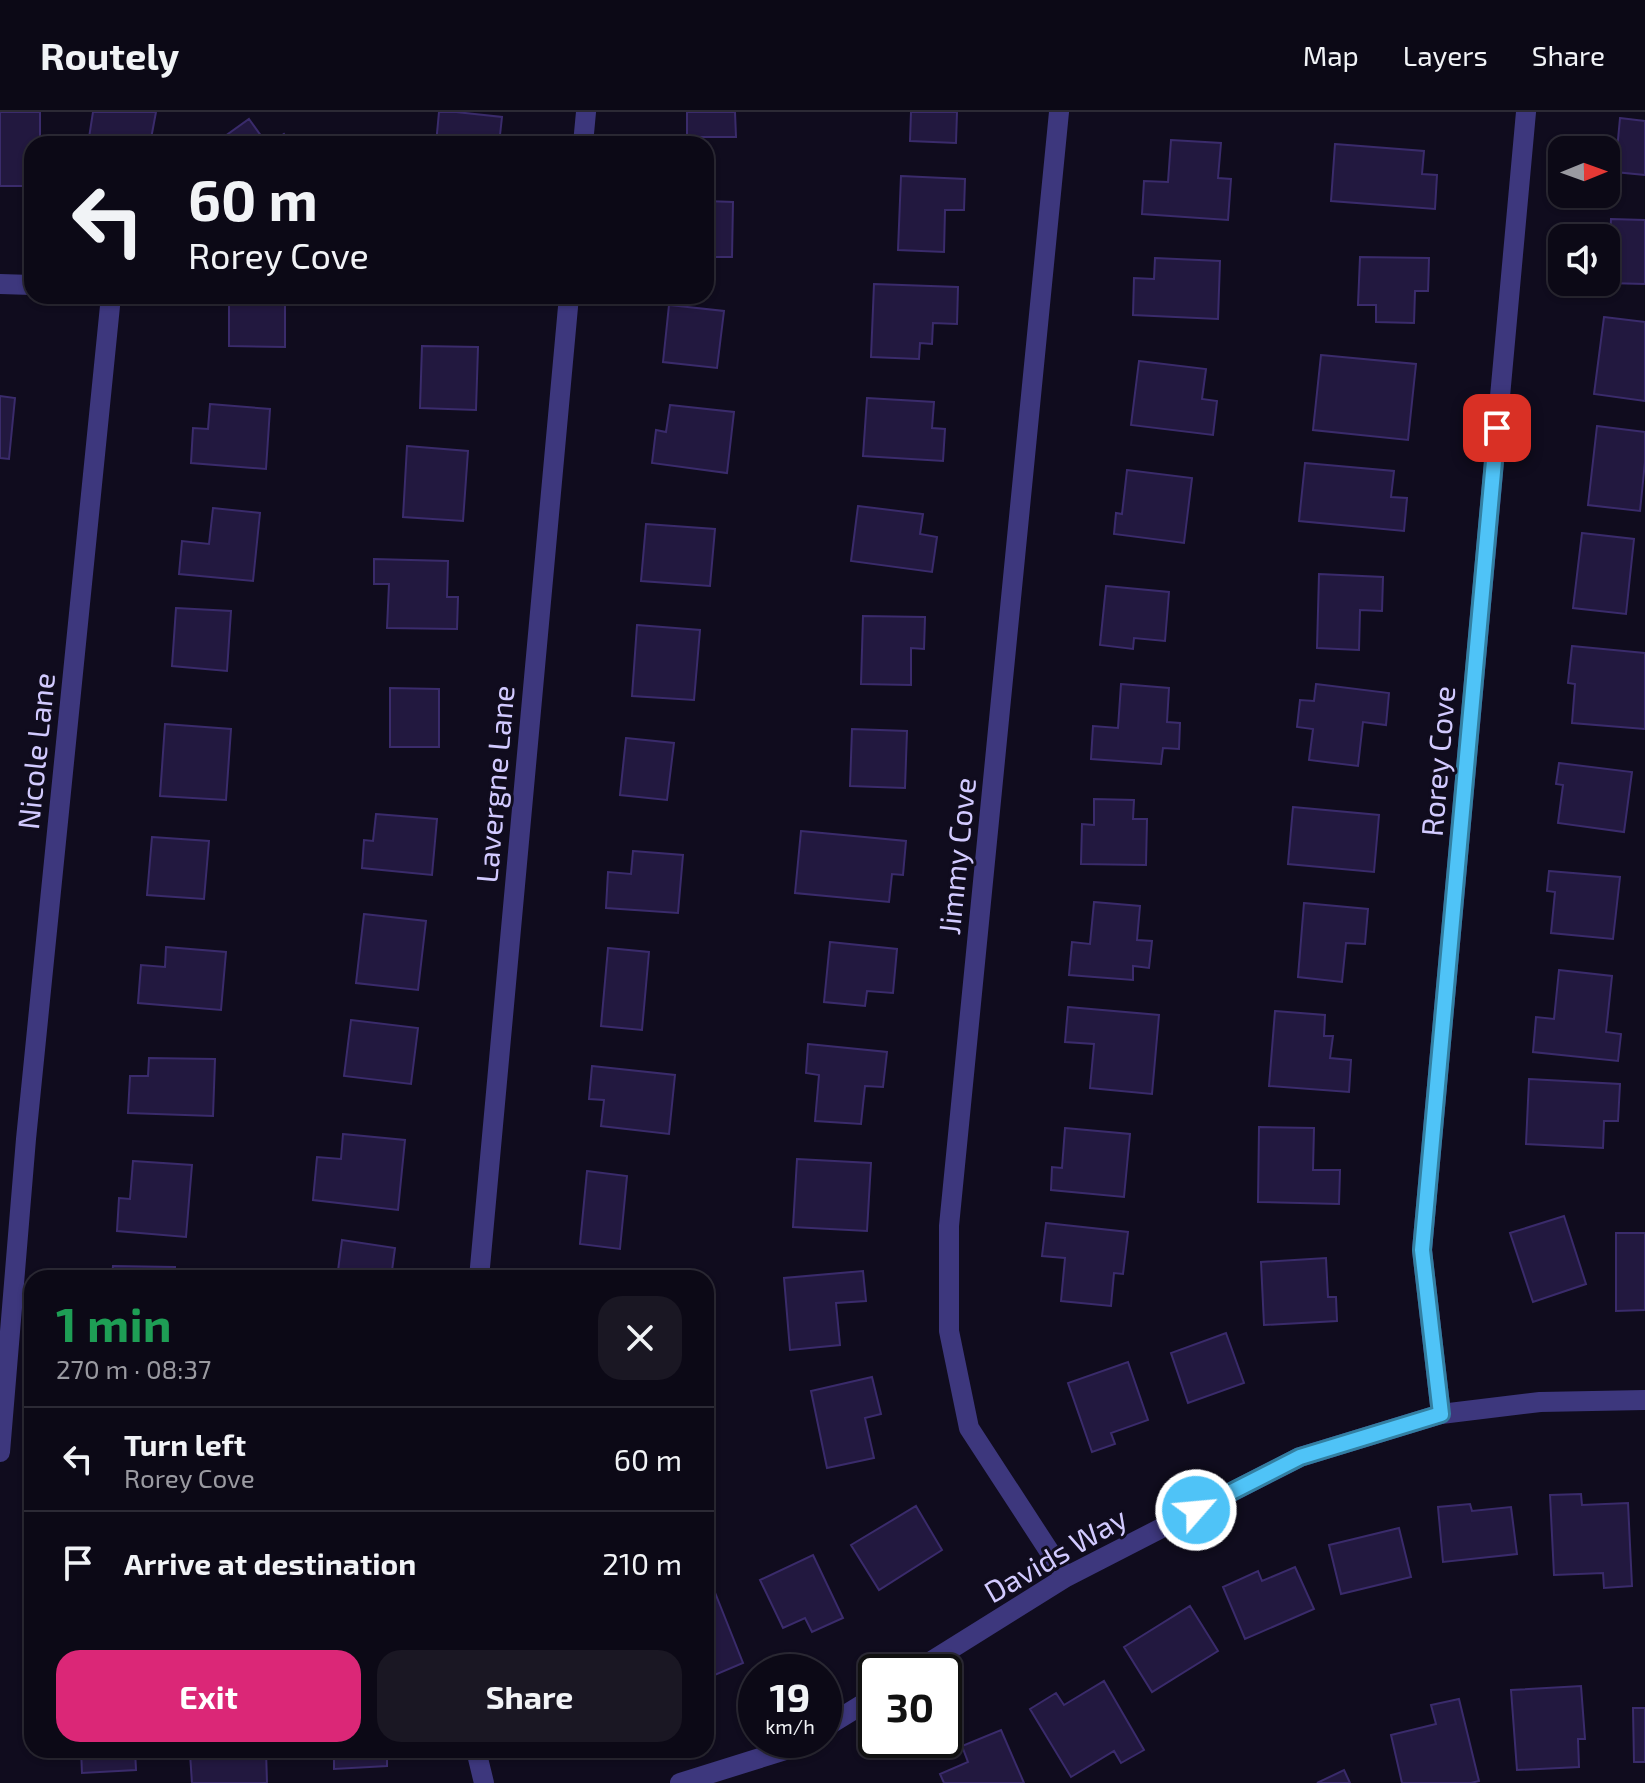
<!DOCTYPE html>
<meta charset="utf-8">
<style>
:root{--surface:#0c0916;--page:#1a1723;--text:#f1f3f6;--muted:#9a9aa1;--line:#2c2a35;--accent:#db2777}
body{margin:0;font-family:"Exo 2",sans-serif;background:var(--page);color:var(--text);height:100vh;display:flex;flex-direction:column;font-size:30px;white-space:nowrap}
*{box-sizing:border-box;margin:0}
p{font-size:26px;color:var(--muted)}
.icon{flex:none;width:44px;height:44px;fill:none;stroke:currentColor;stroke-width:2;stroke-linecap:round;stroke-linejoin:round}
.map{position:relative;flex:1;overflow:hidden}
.drawer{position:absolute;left:24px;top:1158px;width:690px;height:488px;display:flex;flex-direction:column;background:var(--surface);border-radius:24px;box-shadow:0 2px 6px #0004,0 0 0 2px var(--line)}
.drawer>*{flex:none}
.hud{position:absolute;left:24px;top:24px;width:690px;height:168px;border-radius:24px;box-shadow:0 2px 6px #0004,0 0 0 2px var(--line);background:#0c0916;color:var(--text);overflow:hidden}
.needle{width:52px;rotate:89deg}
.fabs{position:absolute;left:1548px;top:24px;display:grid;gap:16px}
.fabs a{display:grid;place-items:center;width:72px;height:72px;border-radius:16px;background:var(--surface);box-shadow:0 2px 6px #0004,0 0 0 2px var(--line);font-size:40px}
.speed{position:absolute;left:738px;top:1542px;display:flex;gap:16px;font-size:40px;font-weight:700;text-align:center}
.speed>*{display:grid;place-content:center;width:104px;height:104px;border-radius:50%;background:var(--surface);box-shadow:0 2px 6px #0004,0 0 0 2px var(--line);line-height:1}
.speed small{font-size:20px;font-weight:400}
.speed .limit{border:4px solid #111;border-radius:12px;background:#fff;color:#111}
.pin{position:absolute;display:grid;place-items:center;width:68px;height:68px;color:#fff;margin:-34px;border-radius:16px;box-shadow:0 4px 12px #0006}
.me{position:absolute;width:88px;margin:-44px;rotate:63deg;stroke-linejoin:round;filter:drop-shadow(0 0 6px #0008)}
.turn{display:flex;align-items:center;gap:28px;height:168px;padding:0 32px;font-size:36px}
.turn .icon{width:104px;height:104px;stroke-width:2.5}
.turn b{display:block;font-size:56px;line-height:68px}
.round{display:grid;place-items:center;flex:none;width:84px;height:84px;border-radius:24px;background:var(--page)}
.head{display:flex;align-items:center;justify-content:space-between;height:136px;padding:0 32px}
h1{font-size:48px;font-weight:700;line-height:60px;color:#1e9e55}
.action{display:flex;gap:16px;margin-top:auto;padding:16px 32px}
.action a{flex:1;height:92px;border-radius:24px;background:var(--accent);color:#fff;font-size:32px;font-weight:700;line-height:92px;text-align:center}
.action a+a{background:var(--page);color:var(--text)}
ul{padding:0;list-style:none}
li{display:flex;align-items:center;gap:24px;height:104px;padding:0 32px;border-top:2px solid var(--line)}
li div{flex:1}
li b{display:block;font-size:30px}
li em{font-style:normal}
header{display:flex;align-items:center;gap:48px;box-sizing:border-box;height:112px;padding:0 40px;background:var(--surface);border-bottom:2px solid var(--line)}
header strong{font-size:38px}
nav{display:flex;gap:44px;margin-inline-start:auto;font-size:28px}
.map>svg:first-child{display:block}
.building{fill:#22183f;stroke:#3a2b6b;stroke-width:2}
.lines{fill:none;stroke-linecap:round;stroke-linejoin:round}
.minor{stroke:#3d377d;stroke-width:20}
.route-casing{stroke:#337fa1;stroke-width:20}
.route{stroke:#4fc3f7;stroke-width:14}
.labels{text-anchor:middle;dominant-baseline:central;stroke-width:6;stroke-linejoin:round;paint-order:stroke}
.street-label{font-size:30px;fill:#d2caff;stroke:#100c1e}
</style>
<header>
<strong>Routely</strong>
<nav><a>Map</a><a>Layers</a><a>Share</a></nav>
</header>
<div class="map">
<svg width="1645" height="1671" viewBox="0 0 1645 1671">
<rect width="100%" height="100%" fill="#100c1e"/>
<!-- building -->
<path class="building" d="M0,0h40v32h-8v42h-32z
M93,0h63l-6,32 -26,-5 -1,5h-35z
M439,0h17l46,5 -3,27h-63z
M687,0h48l1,25h-49z
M911,0h46l-1,31 -46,-2z
M1620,6l25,3v54l-30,-3z
M249,7l18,25h-53z
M284,22l7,10h-21z
M1171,28l50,3 -3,35 13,1 -3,41 -86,-6 2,-33 24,1z
M1335,32l89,7 -2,23 15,1 -2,34 -104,-8z
M901,64l64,3 -1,31h-19l-1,42 -46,-2z
M706,89l27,1 -1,55h-26z
M1611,107l34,1v64l-37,-1z
M1360,145l69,1 -1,33h-13l-1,32 -38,-1v-17h-18z
M1155,146l65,3 -2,58 -85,-4 1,-37 20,1z
M874,172l84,3 -1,37 -24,-1 -1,21 -12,-1 -1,16 -48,-2z
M229,184h56v51l-56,-1z
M669,193l55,6 -7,57 -54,-6z
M1604,205l41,5v79l-51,-7z
M422,234l56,1 -2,63 -56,-2z
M1321,243l95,9 -8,76 -95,-10z
M1139,249l67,8 -4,30 15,2 -4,34 -82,-10z
M0,284l15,2 -6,61 -9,-1z
M867,286l67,4 -2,26 13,1 -2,32 -80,-5z
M210,292l60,5 -4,60 -75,-6 2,-35 15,1z
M670,293l64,7 -7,61 -75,-10 4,-33 10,2z
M1597,314l48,6v30l-5,49 -52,-6z
M407,334l61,5 -5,70 -60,-4z
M1305,351l89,8 -3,26 16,1 -3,33 -105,-10z
M1127,358l65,8 -8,65 -70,-9 2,-21 6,1z
M858,394l65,8 -3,20 17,3 -5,35 -81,-11z
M213,396l47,5 -7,68 -74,-7 3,-33 27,3z
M646,412l69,5 -5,57 -69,-5z
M1582,421l52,6 -8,75 -53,-6z
M374,447l74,2 -1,36h11l-1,32 -70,-1 2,-44h-15z
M1319,462l64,3 -1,34 -22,-1 -1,40 -42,-2z
M1106,474l63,6 -4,49 -31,-3 -1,11 -33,-4z
M176,496l55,3 -4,60 -55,-5z
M863,504l62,1 -1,32 -13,-1v37l-50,-1z
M637,513l63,5 -6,70 -62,-4z
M1572,534l73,7v76l-73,-6 3,-39 -7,-1z
M1121,572l48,4 -2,34 13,1 -1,26 -16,-1 -2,16 -70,-5 2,-33 25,2z
M1316,572l73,9 -3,32 -23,-3 -5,44 -49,-6 4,-31 -16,-2 3,-27 14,1z
M390,576l49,1v58h-49z
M165,612l66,5 -5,71 -66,-4z
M852,617l55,2 -2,57 -55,-2z
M626,626l48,5 -7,57 -47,-5z
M1559,651l73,9 -8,60 -66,-9 5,-38 -7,-1z
M1094,687l40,1 -1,19h14l-1,46 -65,-1 1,-40 12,1z
M1293,695l86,8 -5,57 -86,-8z
M376,702l61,5 -5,56 -70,-7 2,-28 9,1z
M801,719l105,10 -3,34 -11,-1 -3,28 -94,-9z
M152,725l57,4 -5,58 -57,-4z
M633,739l50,4 -5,58 -72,-5 2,-36 23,2z
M1549,759l71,6 -7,62 -62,-6 4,-41 -8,-1z
M1094,790l46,4 -3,34 15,1 -3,27 -16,-2v14l-64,-5 3,-33 18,2z
M1304,791l64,6 -3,35 -19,-1 -4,39 -44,-5z
M364,802l62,7 -8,69 -62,-7z
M830,830l67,7 -4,44 -26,-2 -2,15 -41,-4z
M166,835l60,5 -5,58 -83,-7 3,-38 24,2z
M608,836l41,4 -7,78 -41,-4z
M1559,858l53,6 -6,56 15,2 -3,27 -85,-9 3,-35 18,2z
M1068,895l91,8 -7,79 -62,-6 4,-44 -29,-2z
M1275,899l50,4 -1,21h9l-3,22 21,2 -2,32 -80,-6z
M351,908l67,8 -7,56 -67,-8z
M808,932l79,8 -4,35 -18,-1 -4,38 -46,-3 4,-46 -13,-2z
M149,946l66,1 -2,57 -85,-3 2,-37h18z
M592,954l83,9 -6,59 -68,-8 3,-26 -15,-1z
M1529,967l91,5 -2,37h-14l-1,27 -77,-4z
M1259,1015l55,1 -1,42h27l-1,34 -81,-2z
M1065,1016l65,6 -6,63 -73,-7 1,-23 10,1z
M343,1022l62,6 -7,70 -85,-10 4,-43 24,2z
M797,1047l74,4 -4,68 -74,-4z
M133,1049l59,4 -6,72 -69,-6 2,-33 11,1z
M587,1059l40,5 -7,73 -40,-5z
M1564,1104l22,68 -53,18 -23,-69z
M1046,1111l82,9 -5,42 -9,-1 -3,33 -50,-5 4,-43 -23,-2z
M1616,1121h29v77l-29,1z
M342,1128l53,8 -4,30h-54z
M1326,1146l2,39h8l1,24 -73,4 -3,-63z
M113,1154l62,1v11h-63z
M863,1159l3,30 -30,2 4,42 -50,5 -6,-72z
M573,1161l60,5h-61z
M1226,1221l18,50 -56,20 -17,-50z
M1128,1250l20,58 -37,13 4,11 -23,8 -24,-69z
M872,1265l9,37 -16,4 9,40 -47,10 -16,-77z
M1581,1382l1,11 46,-2 4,83 -28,2 -1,-15 -49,2 -4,-80z
M1470,1392l2,7 39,-4 6,47 -74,8 -5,-55z
M916,1394l26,44 -63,40 -28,-45z
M1399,1416l12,49 -70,17 -12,-49z
M813,1443l30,63 -31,14 -7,-14 -22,10 -23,-48z
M1295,1455l19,42 -69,30 -22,-52 35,-16 4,10z
M714,1478l29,73 -33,14 -4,-11v-73z
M1190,1494l28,45 -66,41 -28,-45z
M1104,1569l40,69 -23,13 -7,-12 -43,26 -41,-68 26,-16 8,12z
M1581,1574l4,53h-7l1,28 -62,3 -6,-80z
M1459,1587l20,82 -8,2h-69l-11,-48 45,-11 -5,-19z
M1633,1596h12v54h-11z
M1001,1618l23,53h-80l-4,-9 28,-12 -6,-16z
M81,1638h54l1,20 -54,3z
M266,1638l1,33h-75l-2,-29z
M334,1638h53v16l-53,3z
M1344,1658l6,13h-33z"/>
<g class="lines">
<!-- minor -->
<path class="minor" d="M1059,0l-110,1114v105l20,97 97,149
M583,32l3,-32
M0,172l32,1
M479,1166l90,-982
M1441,1302l-19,-164 104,-1138
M0,1340l26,-313 85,-843
M914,1560l152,-95 234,-120 141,-43 99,-12 105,-2
M824,1616l52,-32
M476,1638l8,33
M680,1671l112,-35 13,-8"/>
</g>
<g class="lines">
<!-- route casing -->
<g class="route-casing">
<path id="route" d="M1196,1398l104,-53 141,-43 -19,-164 75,-822"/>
</g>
<!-- route -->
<use href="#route" class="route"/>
</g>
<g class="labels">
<!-- street labels -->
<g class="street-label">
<text transform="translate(35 639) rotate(-84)">Nicole Lane</text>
<text transform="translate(1437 649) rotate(-85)">Rorey Cove</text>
<text transform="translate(494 672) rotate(-85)">Lavergne Lane</text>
<text transform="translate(956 744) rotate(-84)">Jimmy Cove</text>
<text transform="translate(1055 1442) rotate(-30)">Davids Way</text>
</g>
</g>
</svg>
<div class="fabs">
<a><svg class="needle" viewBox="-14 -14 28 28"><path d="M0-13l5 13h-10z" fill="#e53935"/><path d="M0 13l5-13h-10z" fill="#9a9aa1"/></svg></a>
<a><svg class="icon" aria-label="sound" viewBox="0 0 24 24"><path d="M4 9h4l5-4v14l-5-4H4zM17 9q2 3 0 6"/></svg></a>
</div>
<div class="speed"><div>19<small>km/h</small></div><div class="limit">30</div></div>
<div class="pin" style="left:1497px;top:316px;background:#d93025"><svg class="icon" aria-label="arrive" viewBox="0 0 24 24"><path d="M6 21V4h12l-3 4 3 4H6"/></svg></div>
<svg class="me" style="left:1196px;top:1398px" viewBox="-20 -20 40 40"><circle r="17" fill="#4fc3f7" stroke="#fff" stroke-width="3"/><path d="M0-11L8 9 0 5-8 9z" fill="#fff"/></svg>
<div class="hud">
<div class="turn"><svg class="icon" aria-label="left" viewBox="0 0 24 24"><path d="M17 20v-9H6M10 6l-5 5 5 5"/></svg><div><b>60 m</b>Rorey Cove</div></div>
</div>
<section class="drawer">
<div class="head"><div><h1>1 min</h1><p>270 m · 08:37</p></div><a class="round"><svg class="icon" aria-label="close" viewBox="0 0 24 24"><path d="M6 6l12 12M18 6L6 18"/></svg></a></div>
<ul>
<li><svg class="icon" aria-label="left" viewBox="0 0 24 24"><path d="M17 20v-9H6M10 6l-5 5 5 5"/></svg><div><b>Turn left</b><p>Rorey Cove</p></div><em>60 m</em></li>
<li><svg class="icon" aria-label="arrive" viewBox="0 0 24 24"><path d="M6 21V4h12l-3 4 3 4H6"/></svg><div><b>Arrive at destination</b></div><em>210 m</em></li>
</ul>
<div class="action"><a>Exit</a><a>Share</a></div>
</section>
</div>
